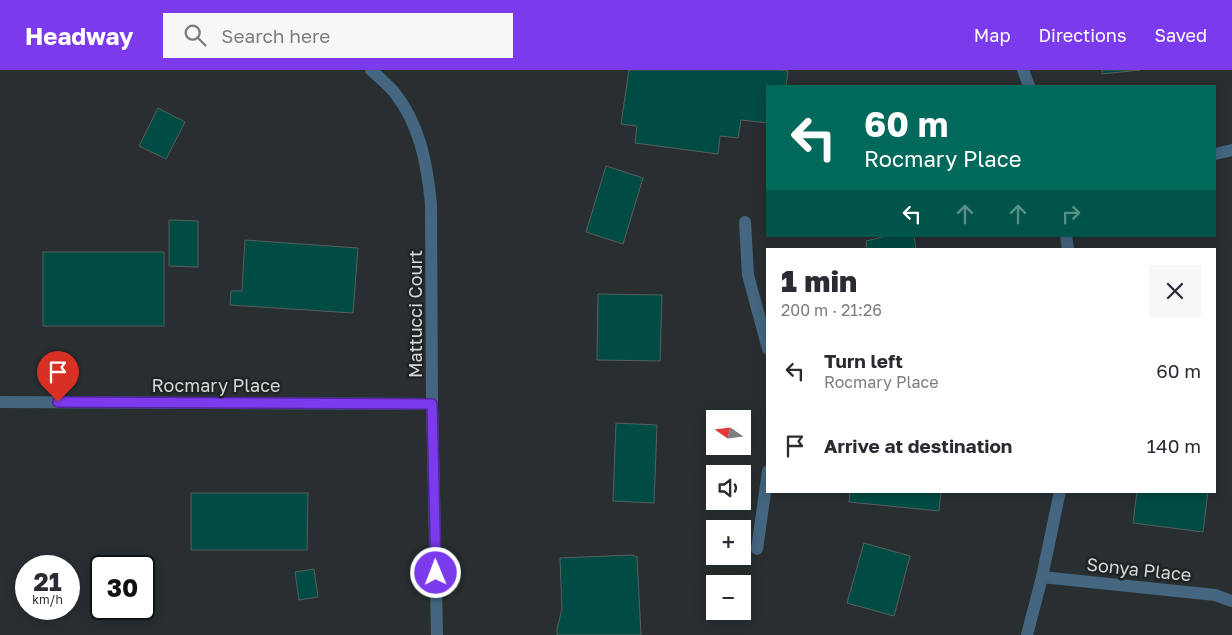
<!DOCTYPE html>
<meta charset="utf-8">
<style>
:root{--surface:#fff;--page:#f7f7f7;--text:#2b2b33;--muted:#7c7c81;--accent:#7c3aed}
body{margin:0;font-family:"Golos Text",sans-serif;background:var(--page);color:var(--text);height:100vh;display:flex;flex-direction:column;font-size:19px;white-space:nowrap}
*{box-sizing:border-box;margin:0}
p{font-size:16px;color:var(--muted)}
.icon{flex:none;width:28px;height:28px;fill:none;stroke:currentColor;stroke-width:2;stroke-linecap:round;stroke-linejoin:round}
.map{position:relative;flex:1;overflow:hidden}
.sheet{position:absolute;left:766px;top:178px;width:450px;height:245px;display:flex;flex-direction:column;background:var(--surface);border-radius:0px;box-shadow:0 2px 12px #0003}
.sheet>*{flex:none}
.top-card{position:absolute;left:766px;top:15px;width:450px;height:152px;border-radius:0px;box-shadow:0 2px 12px #0003;background:#00695c;color:#fff;overflow:hidden}
.needle{width:32px;rotate:284deg}
.fabs{position:absolute;left:706px;top:340px;display:grid;gap:10px}
.fabs a{display:grid;place-items:center;width:45px;height:45px;border-radius:0px;background:var(--surface);box-shadow:0 2px 12px #0003;font-size:25px}
.speed{position:absolute;left:15px;top:485px;display:flex;gap:10px;font-size:25px;font-weight:700;text-align:center}
.speed>*{display:grid;place-content:center;width:65px;height:65px;border-radius:50%;background:var(--surface);box-shadow:0 2px 12px #0003;line-height:1}
.speed small{font-size:12px;font-weight:400}
.speed .limit{border:2px solid #111;border-radius:8px;background:#fff;color:#111}
.pin{position:absolute;display:grid;place-items:center;width:42px;height:42px;color:#fff;margin:-51px -21px;border-radius:50% 50% 50% 0;rotate:-45deg;box-shadow:0 0 5px #0007}
.pin .icon{rotate:45deg}
.me{position:absolute;width:55px;margin:-28px;rotate:359deg;stroke-linejoin:round;filter:drop-shadow(0 0 4px #0008)}
.turn{display:flex;align-items:center;gap:18px;height:105px;padding:0 15px;font-size:22px}
.turn .icon{width:65px;height:65px;stroke-width:2.5}
.turn b{display:block;font-size:35px;line-height:42px}
.lanes{display:flex;align-items:center;height:48px;padding:0 15px;background:#0003;justify-content:center;gap:25px;direction:ltr}
.lanes .off{opacity:.35}
.round{display:grid;place-items:center;flex:none;width:52px;height:52px;border-radius:0px;background:var(--page)}
.head{display:flex;align-items:center;justify-content:space-between;height:85px;padding:0 15px}
h1{font-size:30px;font-weight:800;line-height:38px}
ul{padding:0;list-style:none}
li{display:flex;align-items:center;gap:15px;height:75px;padding:0 15px}
li div{flex:1}
li b{display:block;font-size:19px}
li em{font-style:normal}
header{display:flex;align-items:center;gap:30px;box-sizing:border-box;height:70px;padding:0 25px;background:var(--accent);color:#fff}
header strong{font-size:24px}
nav{display:flex;gap:28px;margin-inline-start:auto;font-size:18px}
.search{width:350px;height:45px;background:var(--page);display:flex;align-items:center;gap:12px;box-sizing:border-box;padding:0 18px;border-radius:0px;color:var(--muted);font-size:19px}
.map>svg:first-child{display:block}
.building{fill:#004c45;stroke:#585f5e}
.lines{fill:none;stroke-linecap:round;stroke-linejoin:round}
.minor{stroke:#446680;stroke-width:12}
.route-casing{stroke:#51269a;stroke-width:12}
.route{stroke:#7c3aed;stroke-width:9}
.labels{text-anchor:middle;dominant-baseline:central;stroke-width:5;stroke-linejoin:round;paint-order:stroke}
.street-label{font-size:18px;fill:#d4d8d9;stroke:#1f2527}
</style>
<header>
<strong>Headway</strong>
<div class="search"><svg class="icon" aria-label="search" viewBox="0 0 24 24"><circle cx="10" cy="10" r="6"/><path d="M15 15l6 6"/></svg>Search here</div>
<nav><a>Map</a><a>Directions</a><a>Saved</a></nav>
</header>
<div class="map">
<svg width="1232" height="565" viewBox="0 0 1232 565">
<rect width="100%" height="100%" fill="#292f31"/>
<!-- building -->
<path class="building" d="M629,0h149l10,1 -2,15h-18v37l-27,-3 -3,18 -18,-2 -2,18 -83,-11 2,-17 -16,-2z
M1102,0h38l-38,4z
M158,38l27,14 -19,37 -27,-13z
M606,96l37,12 -20,66 -37,-12z
M169,150l29,1v46l-29,-1z
M887,166h27l2,13h-49l-1,-8z
M245,170l113,8 -5,65 -123,-8 1,-14h11z
M43,182h121v74h-121z
M598,224l64,1 -2,66 -63,-1z
M616,353l41,2 -3,78 -41,-2z
M850,421h91l-2,20 -90,-9z
M1137,421h71l-5,41 -70,-9z
M191,423h117l-1,57h-116z
M864,473l46,13 -16,60 -47,-13z
M632,485l5,2 4,78h-84v-6l5,-20 -2,-51z
M314,499l4,28 -19,3 -4,-28z"/>
<g class="lines">
<!-- minor -->
<path class="minor" d="M371,0c8,7 16,14 23,22 26,32 33,72 37,112l1,200 5,231
M1023,0l6,16
M1215,84l17,-4
M745,152l3,53 20,74
M1066,166l2,13
M0,332l432,2
M757,479l11,-78
M1042,507l173,18 17,6
M1027,565l15,-58 18,-86"/>
</g>
<g class="lines">
<!-- route casing -->
<g class="route-casing">
<path id="route" d="M58,332l374,2 4,169"/>
</g>
<!-- route -->
<use href="#route" class="route"/>
</g>
<g class="labels">
<!-- street labels -->
<g class="street-label">
<text transform="translate(415 244) rotate(-90)">Mattucci Court</text>
<text x="216" y="315">Rocmary Place</text>
<text transform="translate(1139 499) rotate(6)">Sonya Place</text>
</g>
</g>
</svg>
<div class="fabs">
<a><svg class="needle" viewBox="-14 -14 28 28"><path d="M0-13l5 13h-10z" fill="#e53935"/><path d="M0 13l5-13h-10z" fill="#7c7c81"/></svg></a>
<a><svg class="icon" aria-label="sound" viewBox="0 0 24 24"><path d="M4 9h4l5-4v14l-5-4H4zM17 9q2 3 0 6"/></svg></a>
<a>+</a>
<a>−</a>
</div>
<div class="speed"><div>21<small>km/h</small></div><div class="limit">30</div></div>
<div class="pin" style="left:58px;top:332px;background:#d93025"><svg class="icon" aria-label="arrive" viewBox="0 0 24 24"><path d="M6 21V4h12l-3 4 3 4H6"/></svg></div>
<svg class="me" style="left:436px;top:503px" viewBox="-20 -20 40 40"><circle r="17" fill="#7c3aed" stroke="#fff" stroke-width="3"/><path d="M0-11L8 9 0 5-8 9z" fill="#fff"/></svg>
<div class="top-card">
<div class="turn"><svg class="icon" aria-label="left" viewBox="0 0 24 24"><path d="M17 20v-9H6M10 6l-5 5 5 5"/></svg><div><b>60 m</b>Rocmary Place</div></div>
<div class="lanes"><svg class="icon" aria-label="left" viewBox="0 0 24 24"><path d="M17 20v-9H6M10 6l-5 5 5 5"/></svg><svg class="icon off" aria-label="ahead" viewBox="0 0 24 24"><path d="M12 20V5M6 11l6-6 6 6"/></svg><svg class="icon off" aria-label="ahead" viewBox="0 0 24 24"><path d="M12 20V5M6 11l6-6 6 6"/></svg><svg class="icon off" aria-label="right" viewBox="0 0 24 24"><path d="M7 20v-9h11M14 6l5 5-5 5"/></svg></div>
</div>
<section class="sheet">
<div class="head"><div><h1>1 min</h1><p>200 m · 21:26</p></div><a class="round"><svg class="icon" aria-label="close" viewBox="0 0 24 24"><path d="M6 6l12 12M18 6L6 18"/></svg></a></div>
<ul>
<li><svg class="icon" aria-label="left" viewBox="0 0 24 24"><path d="M17 20v-9H6M10 6l-5 5 5 5"/></svg><div><b>Turn left</b><p>Rocmary Place</p></div><em>60 m</em></li>
<li><svg class="icon" aria-label="arrive" viewBox="0 0 24 24"><path d="M6 21V4h12l-3 4 3 4H6"/></svg><div><b>Arrive at destination</b></div><em>140 m</em></li>
</ul>
</section>
</div>
